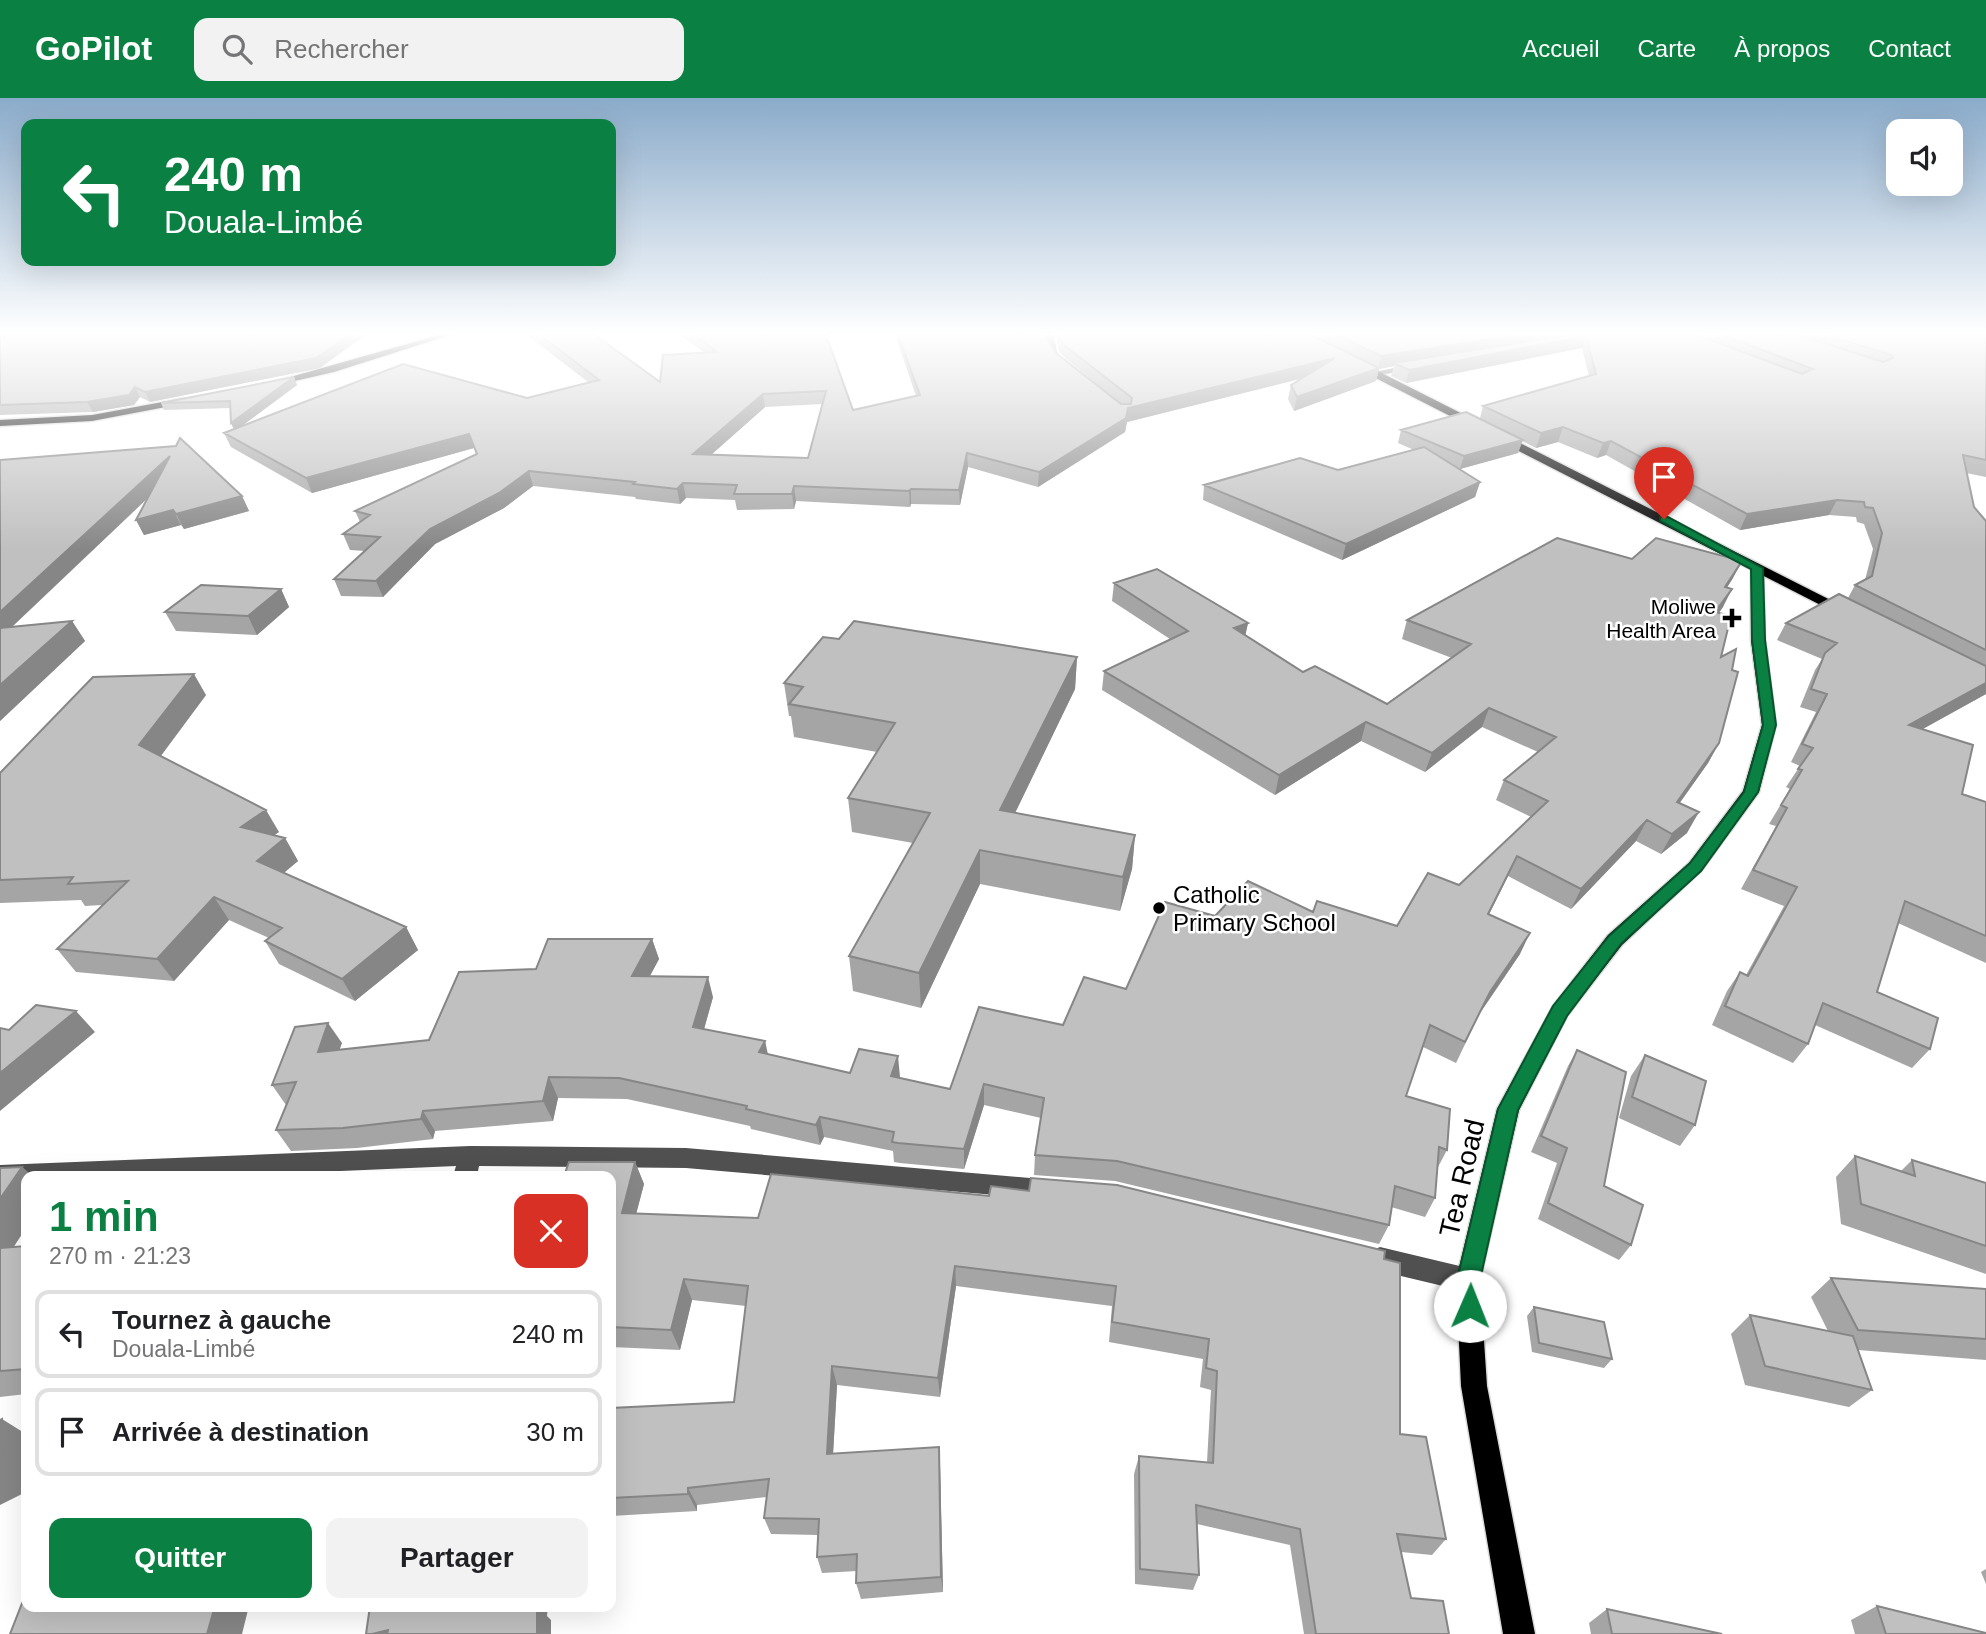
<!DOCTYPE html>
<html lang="fr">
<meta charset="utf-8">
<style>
:root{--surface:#fff;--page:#f2f2f2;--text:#202124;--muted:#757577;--line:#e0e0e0;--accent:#0b8043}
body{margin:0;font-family:Helvetica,sans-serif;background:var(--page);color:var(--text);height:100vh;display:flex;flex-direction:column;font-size:26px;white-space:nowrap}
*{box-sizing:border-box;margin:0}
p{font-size:23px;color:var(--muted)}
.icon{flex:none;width:38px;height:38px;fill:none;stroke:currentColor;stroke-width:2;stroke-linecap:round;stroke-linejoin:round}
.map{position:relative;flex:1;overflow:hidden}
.sheet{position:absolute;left:21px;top:1073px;width:595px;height:441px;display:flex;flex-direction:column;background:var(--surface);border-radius:14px;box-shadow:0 7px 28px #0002}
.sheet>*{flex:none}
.top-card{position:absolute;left:21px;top:21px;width:595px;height:147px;border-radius:14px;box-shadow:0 7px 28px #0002;background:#0b8043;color:#fff;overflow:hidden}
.tools{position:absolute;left:1886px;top:21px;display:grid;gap:14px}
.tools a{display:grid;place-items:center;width:77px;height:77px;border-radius:14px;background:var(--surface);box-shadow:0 7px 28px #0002;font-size:35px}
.pin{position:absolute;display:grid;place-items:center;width:60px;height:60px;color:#fff;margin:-72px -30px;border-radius:50% 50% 50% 0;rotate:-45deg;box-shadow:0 0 7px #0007}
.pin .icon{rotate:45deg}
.me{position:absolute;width:77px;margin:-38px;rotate:1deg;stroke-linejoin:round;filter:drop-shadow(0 0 5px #0008)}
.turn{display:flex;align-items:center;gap:24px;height:147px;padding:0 28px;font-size:32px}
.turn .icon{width:91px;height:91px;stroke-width:2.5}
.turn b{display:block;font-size:49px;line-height:60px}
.round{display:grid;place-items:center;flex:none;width:74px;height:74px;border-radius:14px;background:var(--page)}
.head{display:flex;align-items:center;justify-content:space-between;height:119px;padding:0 28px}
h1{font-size:42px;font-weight:700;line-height:52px;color:var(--accent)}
.button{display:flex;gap:14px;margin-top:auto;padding:14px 28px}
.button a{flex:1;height:80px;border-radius:14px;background:var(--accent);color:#fff;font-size:28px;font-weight:700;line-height:80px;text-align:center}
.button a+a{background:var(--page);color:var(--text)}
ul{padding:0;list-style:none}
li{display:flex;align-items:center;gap:21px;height:88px;margin:0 14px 10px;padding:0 14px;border:4px solid var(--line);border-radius:14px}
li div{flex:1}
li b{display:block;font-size:26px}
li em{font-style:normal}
header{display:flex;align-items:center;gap:42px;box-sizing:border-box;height:98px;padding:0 35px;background:var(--accent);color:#fff}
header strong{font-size:33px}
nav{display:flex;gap:38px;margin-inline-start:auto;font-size:24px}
.search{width:490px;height:63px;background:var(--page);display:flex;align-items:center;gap:18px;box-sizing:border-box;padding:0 24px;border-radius:14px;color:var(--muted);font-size:26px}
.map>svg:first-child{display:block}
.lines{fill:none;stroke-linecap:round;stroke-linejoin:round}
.major-casing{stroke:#dbdbdb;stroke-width:3}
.highway-casing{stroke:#dbdbdb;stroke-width:3}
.minor{fill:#505050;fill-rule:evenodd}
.major{fill:#000;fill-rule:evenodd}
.highway{fill:#000;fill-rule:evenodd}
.wall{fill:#a5a5a5;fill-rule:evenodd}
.shaded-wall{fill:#868686}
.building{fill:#c0c0c0;stroke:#868686;stroke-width:2;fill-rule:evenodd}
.route{fill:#0b8043;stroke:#07532c;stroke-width:2}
.poi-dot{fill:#000;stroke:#fff;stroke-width:2.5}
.labels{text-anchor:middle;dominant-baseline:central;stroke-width:5;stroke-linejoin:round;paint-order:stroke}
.far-poi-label{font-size:21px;fill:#000;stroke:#fff;text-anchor:end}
.poi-label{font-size:24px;fill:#000;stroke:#fff;text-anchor:start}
.near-street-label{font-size:28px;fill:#000;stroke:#fff}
</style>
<header>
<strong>GoPilot</strong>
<div class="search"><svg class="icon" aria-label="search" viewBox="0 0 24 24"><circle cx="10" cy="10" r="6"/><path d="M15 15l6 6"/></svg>Rechercher</div>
<nav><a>Accueil</a><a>Carte</a><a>À propos</a><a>Contact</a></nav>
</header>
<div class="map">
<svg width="1986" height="1536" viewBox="0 0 1986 1536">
<rect width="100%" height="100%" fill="#fff"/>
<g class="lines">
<!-- major casing -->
<g class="major-casing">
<path id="major" d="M439,237h11l-116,37 -61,14 -4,-3z
M184,300l5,3 -2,2 -95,18 -92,5v-6l92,-5z
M1757,466l6,4 2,72 11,85 -17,67 -58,79 -79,74 -55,71 -48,94 -39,170 7,106 48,248h-32l-42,-248 -5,-106 41,-171 56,-103 55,-71 81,-72 54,-72 19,-66 -11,-85v-72z"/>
</g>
<!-- highway casing -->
<g class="highway-casing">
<path id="highway" d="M1350,263h8l500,253 -2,3h-12l-494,-252z"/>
</g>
<!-- minor -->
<path class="minor" d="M1046,237h8l3,17 10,15h-6l-12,-15z
M1414,266l3,5 -44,7 -4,-3z
M470,1048l216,2 366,32 8,3 4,7 -4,7 -8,3 -366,-32 -207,-2 -2,10h-24l3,-10 -233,10h-197v8l-26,1v-20z
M1380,1149l88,21 9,4 3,8 -3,8 -9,4 -88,-21 -9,-4 -3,-8 3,-8z"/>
<!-- major -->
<use href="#major" class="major"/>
<!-- highway -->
<use href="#highway" class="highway"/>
</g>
<!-- wall -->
<path class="wall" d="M0,237h365l-45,33 -170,34 -10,-5 -6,8 -41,7 -93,3z
M527,237h68l65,47 44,-30 -24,-17h146l27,75 63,-14 -21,-61h151l1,5 9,13 61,48 -52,-43 -6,-7 -3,-16h930v142l-20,-4 8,34 12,14v173l-63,35 39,65 24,8v161l-88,-40 -21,69 53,57 -18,19 -97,-43 -7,19 -15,19 -81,-38 15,-34 13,-19 6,3 38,-69 -43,-17 35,-63 -7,-2 21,-35 -4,-2 14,-21 -9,-4 25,-50 -16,-5 15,-37 7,-11 -45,-19 9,-17 62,-25 7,-13 10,-5 8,-31 -9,-25 -7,-2 -1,-5 -27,-2 -89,15 -134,-75 -9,3 -39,-16 -22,6 -14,-7 -4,12 -58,16 20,13 -5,15 -133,63 -139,-60 1,-15 134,-15 76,-20 -16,-7 3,-13 79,-12 3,-12 106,-30 -7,-28 -176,35 -15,-7 3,-10 -15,3 -3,12 -82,30 -6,-12 3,-14 10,-7 -174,44 -2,10 -87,55 -70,-20 -8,38 -49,-1 -1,3 -114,-6 -2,8 -57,1 -2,-10 -49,-2 -6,6 -44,-5 -1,-2 -102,-11 -29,22 -69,36 -52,53 -42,-1 -7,-17 31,-28 -15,-1 -7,-16 17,-12 -5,-11 121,-57 -2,-6 -162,45 -81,-46 -7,-14 10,-4 -3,-6v-15l-67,2 -3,-7 133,-26 3,8 -57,42 287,-29 61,-16zM822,306l-14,54 -97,-3 54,-48z
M0,362l242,36 7,15 -65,18 -3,-4 -37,10 -8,-15 12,-22 -136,129 60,-6 13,20 -85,80z
M1632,461l101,19 -6,9 -4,20 -4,6 2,44 -2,86 -11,20 -29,41 8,29 -26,21 -25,-13 -65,68 -63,-33 -19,38 31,40 -40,59 -24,50 -33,-16 -17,49 41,54 -10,19 -2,29 -10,19 -34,-10 -2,18 -10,19 -264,-63 -81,-6 1,-20 6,-37 -57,-13 -20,64 -64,-6 -6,-1 -1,-11 -69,-14 -4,8 -69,-16 -1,-3 -123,-27 -69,-1 -5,23 -118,10 -2,8 -76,9 -66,3 -15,-21 10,-25 -14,-20 70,-42 -3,7 90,-10 107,-71 116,-30 7,20 -9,17 63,21 -9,32 61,12 3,13 82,19 50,4v1l50,11 176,-100 89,-73 98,-4 84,14 62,-41 72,-68 -35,-17 8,-20 34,-28 -56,-25 -57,45 -64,-31 -86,54 -173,-105 2,-19 66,-32 -58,-38 2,-18 134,40 -3,12 58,37 84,32 65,-46 -50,-19 5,-19z
M281,491l8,18 -32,28 -81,-4 -11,-19z
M839,541l238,18 -2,32 -60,124 120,22 -3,34 -12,42 -140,-27 -59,124 -68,-17 -4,-35 64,-113 -61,-11 -4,-34 29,-46 -83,-15 -3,-21h-2l-5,-33z
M206,597l-45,61 118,76 -5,3 11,3 13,23 -14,12 122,54 12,23 -63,51 -76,-37 -14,-23 4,-3 -40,-18 -55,61 -98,-9 -19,-23 45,-44 -17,1 -4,-6 -81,3v-130z
M1577,952l27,136 27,59 -12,15 -81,-41 19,-56 -26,-11 37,-86z
M1645,957l50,70 -15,21 -61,-28 12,-42z
M1855,1058l46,15 11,-11 74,23v91l-145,-50 -5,-47z
M635,1064l9,22 -8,29 748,46 16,175 46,105 -14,16 -31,-3 10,46 38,36h-145l-14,-89 -93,-21 2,51 -6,15 -58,-6 -1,-110 5,-18 68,6 4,-72 -11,-3 3,-28 -94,-17 3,-36 -156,-20 -16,111 -103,-12 -4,69 107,11 3,127 -82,7 -5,-16 1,-12 -35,2 -5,-16 1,-22 -47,-1 -7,-16 3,-21 -70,8v6l-86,5v-108l123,-6 12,-96 -54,-6 -12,50 -69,-3v-171z
M22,1069l10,9h-6l-12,70h12v148l-26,3v-229z
M1831,1180l155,11v71l-128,-10 14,40 -23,17 -104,-22 -14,-51 19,-19 78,16 -17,-34z
M1534,1209l78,52 -8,9 -72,-16 -5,-36z
M1986,1471v15l-5,-12z
M1877,1508l109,28h-131l-4,-14z
M1607,1511l115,25h-131l-2,-11z"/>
<!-- shaded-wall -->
<path class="shaded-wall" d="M349,237h16l-45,33 -170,34 -5,-10z
M1516,237h73l-195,28v3l-15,3 -3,12 -82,30 3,-14 81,-29 3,-12z
M1586,238l-4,12 -176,35 3,-13z
M1335,260l-3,13 -205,51 -2,10 -87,55 1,-15 89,-64z
M294,279l3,8 -62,46 -4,-8z
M135,289l5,10 -6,8 -41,7 -6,-10z
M763,296l2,13 -70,62 -2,-15z
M1563,329l-5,15 -22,6 5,-15z
M469,336l5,14 -162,45 -6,-15z
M1523,342l-5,13 -58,16 4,-13z
M1611,343l-5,14 -9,3 6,-15z
M967,355l1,14 -8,38 -1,-15z
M170,358l7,14 -177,168v-26z
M529,373l4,15 -29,22 -69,36 -52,53 -7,-16 54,-52z
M1480,384l-5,15 -133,63 4,-16z
M683,385l3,15 -6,6 -3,-15z
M794,388l2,15 -2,8 -2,-15z
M911,391v15l-1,3 -1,-16z
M242,398l7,15 -65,18 -8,-15z
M1837,402l-8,15 -89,15 7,-16z
M173,412l8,15 -37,10 -8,-15z
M1742,463l-9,17 -17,27 9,-18z
M281,491l8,18 -32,28 -9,-19z
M1732,491l-9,18 -18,24 10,-19z
M72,523l13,20 -85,80v-36z
M1248,525l-4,19 -10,-14z
M1077,559l-2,32 -75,155v-34z
M194,576l12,21 -53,71 -14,-21z
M1986,585v11l-89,49 12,-18z
M1489,610l-7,19 -57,45 7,-19z
M1366,624l-5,19 -86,54 4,-20z
M1719,645l-11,20 -42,59 11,-20z
M266,712l13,22 -25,17 -13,-22z
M1699,714l-12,21 -26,21 11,-20z
M1647,722l-11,21 -65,68 10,-20z
M1135,737l-3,34 -12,42 3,-34z
M285,740l13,23 -27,22 -14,-22z
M980,752v34l-59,124 -2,-35z
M1517,758l-9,20 -29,58 9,-20z
M214,799l15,23 -55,61 -17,-22z
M406,829l12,23 -63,51 -13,-22z
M1530,835l-10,21 -40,59 -24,50 34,-71z
M652,841l7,20 -20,37 -7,-20z
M708,879l5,20 -14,50 -6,-20z
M76,913l19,21 -95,79v-38z
M328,925l14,20 -11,30 -13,-21z
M765,943l4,21 -10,-10z
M898,958l2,21 -7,20 -2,-21z
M549,979l9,21 -5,23 -10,-20z
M984,986v21l-20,64v-20z
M423,1013l12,20 -2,8 -12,-20z
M820,1019l4,20 -4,8 -4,-20z
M635,1064l9,22 -13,50 -9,-21z
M22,1069l10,9h-6v52l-26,40v-69z
M955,1168l1,20 -16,111 -2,-19z
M684,1181l8,21 -12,50 -9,-20z
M832,1268l5,19 -5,87 -5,-18z
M2,1321l24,15v58l-26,13v-38z
M939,1349l1,18 3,127 -2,-15z
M688,1390l9,17v6l-9,-17z
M215,1508h34l-7,28h-35z
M532,1508h16l-1,10 4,4v14h-14z
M388,1532l5,4h-21z"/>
<!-- building -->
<path class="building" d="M0,237h349l-33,23 -171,34 -10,-5 -6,8 -42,7 -87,3z
M540,237h55l65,47 3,-27 54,-3 -23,-17h132l27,75 67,-15 -22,-60h148l1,5 9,13 65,51h10l1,-6 -67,-52 -5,-8 -1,-3h253l67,33 -82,29 -6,-12 44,-27 -207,50 -2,10 -87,54 -72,-19 -8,37 -48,-1 -2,2 -115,-5 -2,8h-58l3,-9 -54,-2 -6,6 -44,-5 2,-2 -106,-11 -30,22 -69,36 -54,52 -42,-2 46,-42 -37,-3 27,-19 -15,-4 122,-57 -8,-20 -163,44 -82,-45 179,-69 124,34 72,-18zM826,293l-18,67 -115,-4 70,-60z
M1336,237h180l-135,21z
M1567,237h130l105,39 11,-5 -91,-34h77l84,27 10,-4 -1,-3 -66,-20h160v125l-23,-5 11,52 12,14v129l-131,-65 17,-9 10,-43 -9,-25 -8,-1 -1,-5 -27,-2 -90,14 -136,-73 -8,2 -40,-16 -22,6 -58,-27 113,-32 -10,-38 -177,34 -15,-7z
M294,279l-63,46 -1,-22 -69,2z
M1466,314l57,28 -59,16 -63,-26z
M180,340l62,58 -66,18 -3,-4 -37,10 34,-64 -170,156v-152l176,-14z
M1424,349l56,35 -134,62 -142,-59 96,-27 38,12z
M1557,440l75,21 24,-21 86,23 -17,26 7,2 -17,23 16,4 -10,41 15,-8 -4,21 6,2 -19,71 -42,59 22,10 -27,22 -25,-14 -66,69 -64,-33 -29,58 42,19 -40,59 -25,50 -35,-17 -24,71 44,13 -3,41 -8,-3 -4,51 -40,-12 -6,39 -272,-64 -82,-6 9,-57 -60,-14 -20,65 -66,-6 -6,-1 2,-10 -74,-15 -4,8 -70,-16 1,-3 -128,-28 -70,-1 -6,24 -120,10 -2,8 -78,9 -67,2 20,-48 -24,3 23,-58 33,-4 -10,29 111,-12 30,-68 77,-3 12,-30h104l-20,37 76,1 -15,50 72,14 -6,11 91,21 9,-24 39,7 -7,20 59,13 29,-82 84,18 21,-48 42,12 39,-87 50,14 33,-35 65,31 4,-11 80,25 31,-53 31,12 89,-84 -44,-21 52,-43 -67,-29 -57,45 -66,-31 -87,53 -175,-104 84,-40 -74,-48 43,-14 91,54 -14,5 69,44 12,-6 72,38 84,-60 -64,-24z
M201,487l80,4 -33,27 -83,-4z
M1839,496l147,72v17l-77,42 64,20 -11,49 24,8v134l-81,-35 -28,91 61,26 -8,31 -107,-46 -15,41 -83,-38 15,-34 8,4 49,-89 -44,-17 34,-62 -6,-3 21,-35 -4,-1 15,-21 -11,-4 25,-50 -16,-5 14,-36 12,-10 -51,-20z
M72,523l-72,64v-57z
M854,523l223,36 -77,153 135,25 -12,42 -143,-27 -61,123 -70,-17 81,-143 -82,-15 47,-75 -106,-19 14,-17 -19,-4 39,-46 16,2z
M194,576l-55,71 127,65 -25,17 44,11 -28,23 149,66 -64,52 -77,-38 17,-13 -68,-31 -57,62 -100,-10 71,-68 -60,3 5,-7 -73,3v-107l93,-96z
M36,907l40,6 -76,62v-45l9,2z
M1577,952l49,22 -22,114 39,19 -12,40 -83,-42 19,-55 -26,-12z
M1645,957l61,26 -11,44 -63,-28z
M1855,1058l60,20 -3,-16 74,23v63l-125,-42z
M569,1064h66l-13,51 136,5 13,-44 218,22 2,-10 38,5 2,-13 86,7 268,66 -1,8 16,4v171l26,3 20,102 -49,-5 14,64 32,3 6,33h-133l-16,-105 -104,-24 3,70 -59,-6 -1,-113 74,7 4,-92 -11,-3 3,-29 -97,-17 4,-36 -161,-20 -17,112 -106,-12 -5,88 112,-7 2,130 -85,6 1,-29 -40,3 2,-38 -55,-1 5,-39 -81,9v6l-77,4v-90l123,-6 14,-116 -64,-7 -13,51 -60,-3v-151h-47z
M22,1069l-22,32v-31z
M26,1148v123l-26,2v-123z
M1831,1180l155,11v50l-128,-9z
M1534,1209l70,15 8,37 -73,-16z
M1750,1217l103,21 19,54 -107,-24z
M2,1321l-1,48h-1v-47z
M26,1495v13h189l-8,28h-197z
M370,1508h167v28h-150l1,-4 -16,4h-6z
M1877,1508l109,27v1h-100z
M1607,1511l115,25h-110z"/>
<!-- sky -->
<linearGradient id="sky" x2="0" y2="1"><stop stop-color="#8aabca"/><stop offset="0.52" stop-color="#fff"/><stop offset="1" stop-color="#fff" stop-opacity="0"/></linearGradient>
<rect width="1986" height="452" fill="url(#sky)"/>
<!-- route -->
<path class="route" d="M1660,419h8l95,51 2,72 11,85 -18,67 -57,79 -80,73 -54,72 -49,94 -38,170 2,26 -4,8 -8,4 -8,-4 -5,-34 41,-171 55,-103 56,-70 81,-73 54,-71 19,-67 -11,-85 -1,-71 -91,-48z"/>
<!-- markers -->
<g class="poi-dot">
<path d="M1728.5 509.5h7v7h7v7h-7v7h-7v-7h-7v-7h7z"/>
<circle cx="1159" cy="810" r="7"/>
</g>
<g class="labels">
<!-- far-poi labels -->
<g class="far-poi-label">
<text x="1716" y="508">Moliwe<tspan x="1716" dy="24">Health Area</tspan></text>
</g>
<!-- poi labels -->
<g class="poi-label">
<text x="1173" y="796">Catholic<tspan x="1173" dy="28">Primary School</tspan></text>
</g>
<!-- near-street labels -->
<g class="near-street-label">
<text transform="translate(1462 1080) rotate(-77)">Tea Road</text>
</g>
</g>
</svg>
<div class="tools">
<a><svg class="icon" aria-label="sound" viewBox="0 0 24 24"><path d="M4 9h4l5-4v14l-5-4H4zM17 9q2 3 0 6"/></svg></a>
</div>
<div class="pin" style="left:1664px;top:421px;background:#d93025"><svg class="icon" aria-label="arrive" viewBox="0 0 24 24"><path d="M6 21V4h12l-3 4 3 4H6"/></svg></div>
<svg class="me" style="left:1470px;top:1208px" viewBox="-20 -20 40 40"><circle r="19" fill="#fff"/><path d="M0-13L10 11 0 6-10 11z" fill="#0b8043"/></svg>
<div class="top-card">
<div class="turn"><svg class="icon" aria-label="left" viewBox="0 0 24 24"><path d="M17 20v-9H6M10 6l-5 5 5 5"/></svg><div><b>240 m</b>Douala-Limbé</div></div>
</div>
<section class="sheet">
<div class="head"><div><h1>1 min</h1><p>270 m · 21:23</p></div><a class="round" style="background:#d93025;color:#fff"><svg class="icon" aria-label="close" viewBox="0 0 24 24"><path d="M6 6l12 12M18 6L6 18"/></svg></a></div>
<ul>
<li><svg class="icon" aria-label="left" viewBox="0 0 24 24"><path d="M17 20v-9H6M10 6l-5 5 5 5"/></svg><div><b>Tournez à gauche</b><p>Douala-Limbé</p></div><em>240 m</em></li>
<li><svg class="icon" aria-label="arrive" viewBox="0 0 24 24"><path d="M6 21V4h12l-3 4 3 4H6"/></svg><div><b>Arrivée à destination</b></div><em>30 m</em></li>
</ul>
<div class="button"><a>Quitter</a><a>Partager</a></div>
</section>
</div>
